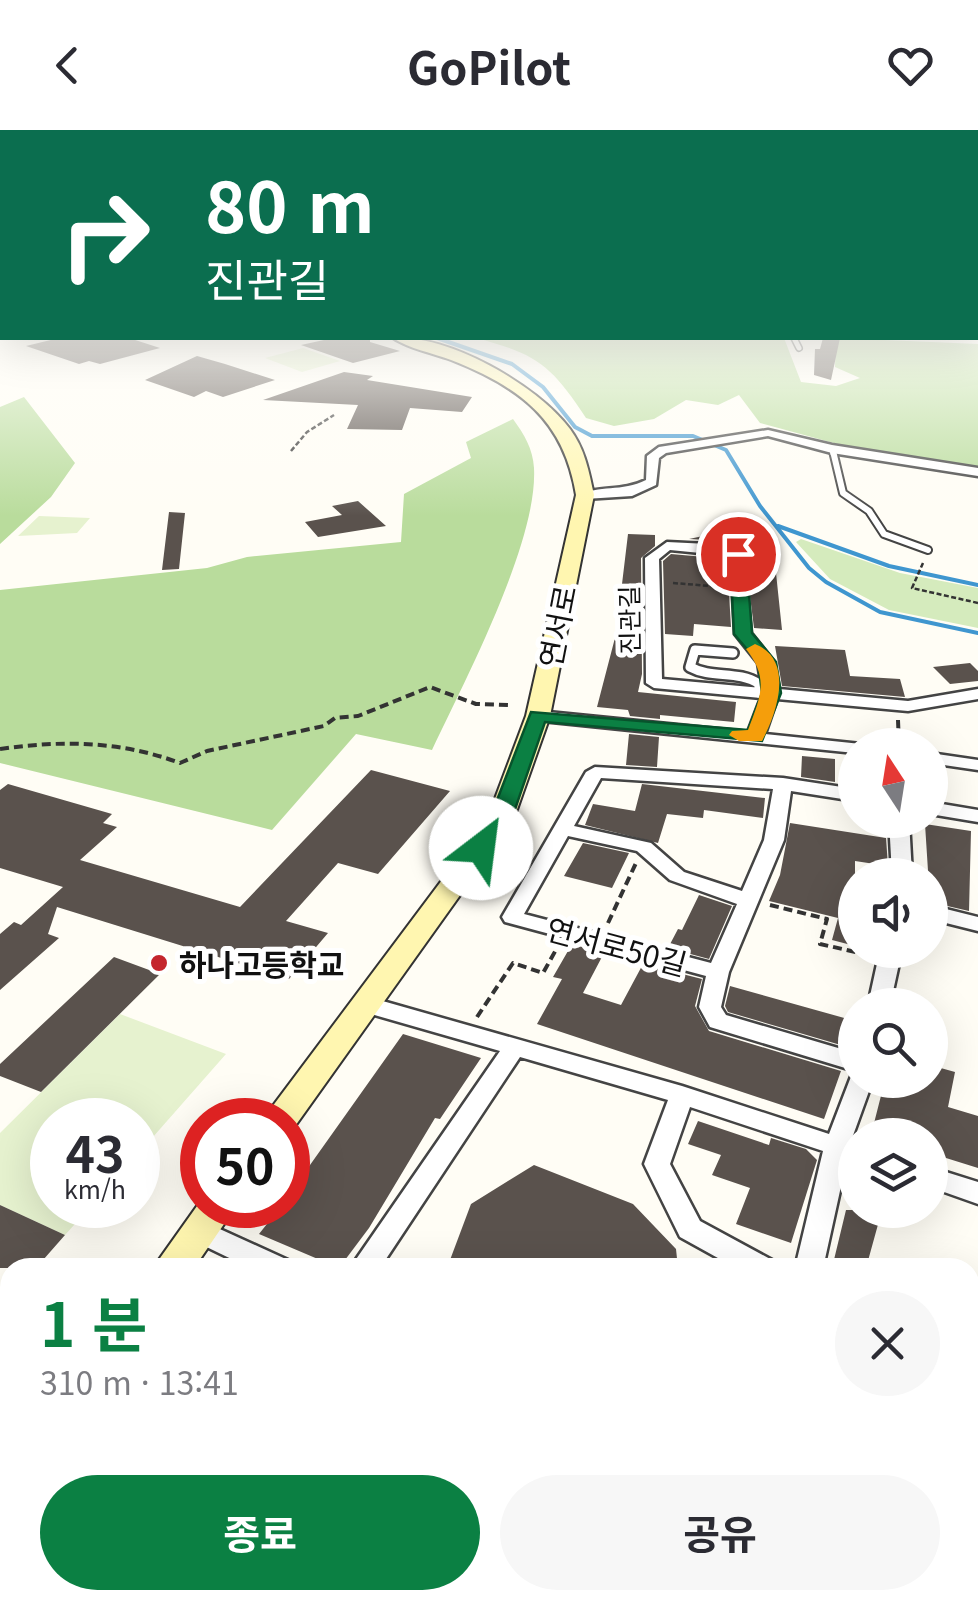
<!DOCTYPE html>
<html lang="ko">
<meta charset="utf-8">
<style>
:root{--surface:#fff;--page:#f7f7f7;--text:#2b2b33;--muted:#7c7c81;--accent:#0b8043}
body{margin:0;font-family:Georgia,"Noto Sans KR",serif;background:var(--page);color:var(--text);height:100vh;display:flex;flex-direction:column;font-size:38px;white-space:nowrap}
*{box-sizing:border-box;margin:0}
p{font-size:32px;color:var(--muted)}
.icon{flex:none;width:55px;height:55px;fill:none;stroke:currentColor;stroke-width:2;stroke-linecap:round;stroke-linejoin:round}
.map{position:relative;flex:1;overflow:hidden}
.side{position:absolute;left:0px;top:1128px;width:980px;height:352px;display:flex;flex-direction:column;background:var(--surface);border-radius:30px 30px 0 0;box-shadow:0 10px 40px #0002}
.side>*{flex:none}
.hud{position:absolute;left:0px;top:0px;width:980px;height:210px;box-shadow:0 10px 40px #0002;background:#0b6e4f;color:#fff;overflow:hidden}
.needle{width:65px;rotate:348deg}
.fabs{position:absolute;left:838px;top:598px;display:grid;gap:20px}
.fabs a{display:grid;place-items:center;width:110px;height:110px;border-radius:50%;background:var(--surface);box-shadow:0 10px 40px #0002;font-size:50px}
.speed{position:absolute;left:30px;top:968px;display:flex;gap:20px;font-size:50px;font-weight:700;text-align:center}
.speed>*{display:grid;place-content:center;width:130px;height:130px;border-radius:50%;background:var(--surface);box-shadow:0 10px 40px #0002;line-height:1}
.speed small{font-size:25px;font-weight:400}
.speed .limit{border:15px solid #d22;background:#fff;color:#111}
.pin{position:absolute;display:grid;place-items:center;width:85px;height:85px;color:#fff;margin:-42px;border:5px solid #fff;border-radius:50%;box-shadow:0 2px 10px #0007}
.me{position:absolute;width:110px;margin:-55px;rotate:30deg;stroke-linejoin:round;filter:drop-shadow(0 0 8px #0008)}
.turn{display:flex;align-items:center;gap:35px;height:210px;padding:0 40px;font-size:45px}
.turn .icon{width:130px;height:130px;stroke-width:2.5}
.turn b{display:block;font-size:70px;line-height:85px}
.round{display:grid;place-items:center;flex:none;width:105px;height:105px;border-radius:52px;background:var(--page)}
.head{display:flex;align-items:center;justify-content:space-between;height:170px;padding:0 40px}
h1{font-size:60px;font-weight:700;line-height:75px;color:var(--accent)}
.button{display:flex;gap:20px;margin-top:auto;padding:20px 40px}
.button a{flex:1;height:115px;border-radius:60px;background:var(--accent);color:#fff;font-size:40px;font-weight:700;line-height:115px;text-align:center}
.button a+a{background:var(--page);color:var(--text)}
header{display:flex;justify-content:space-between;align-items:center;height:130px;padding:0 40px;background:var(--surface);font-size:45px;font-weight:700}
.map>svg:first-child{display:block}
.green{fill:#d5ebbd}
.forest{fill:#b9dc9c}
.pitch{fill:#e6f2cf}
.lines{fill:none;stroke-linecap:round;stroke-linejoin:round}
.stream{stroke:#3f96cf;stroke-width:4}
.building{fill:#5a524d}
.lane-far2-casing{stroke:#444;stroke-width:8}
.lane-far1-casing{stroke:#444;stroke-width:10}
.lane-casing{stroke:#444;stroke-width:14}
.street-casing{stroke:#444;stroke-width:5}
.secondary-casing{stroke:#333;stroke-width:4}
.path-far1{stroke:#333;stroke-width:2.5;stroke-dasharray:5 2.5;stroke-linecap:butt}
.path{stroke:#333;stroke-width:4;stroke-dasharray:9 5;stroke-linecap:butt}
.lane-far2{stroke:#fff;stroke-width:5}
.lane-far1{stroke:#fff;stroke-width:6}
.lane{stroke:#fff;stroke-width:9}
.street{fill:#fff;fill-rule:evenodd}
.secondary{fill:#fff6b0;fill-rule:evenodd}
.route{fill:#0b8043;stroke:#07532c;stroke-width:2.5}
.slow{fill:#f59e0b}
.poi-dot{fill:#c4262e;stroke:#fff;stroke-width:4}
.labels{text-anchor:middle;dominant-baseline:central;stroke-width:10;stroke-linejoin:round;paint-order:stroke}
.far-street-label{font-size:25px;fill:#111;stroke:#fff}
.street-label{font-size:30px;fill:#111;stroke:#fff}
.poi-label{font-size:30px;font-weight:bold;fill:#111;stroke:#fff;text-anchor:start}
</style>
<header><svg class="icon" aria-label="back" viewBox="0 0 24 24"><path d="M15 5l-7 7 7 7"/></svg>GoPilot<svg class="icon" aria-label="heart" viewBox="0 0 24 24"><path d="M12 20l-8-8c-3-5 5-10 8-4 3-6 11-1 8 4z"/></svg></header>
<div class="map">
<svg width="978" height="1479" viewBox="0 0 978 1479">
<rect width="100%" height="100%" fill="#fffdf5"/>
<!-- green -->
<path class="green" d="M801,409l99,34 78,15v40l-89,-18 -59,-31 -34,-37z"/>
<!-- forest -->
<path class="forest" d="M476,208h308l17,44 35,4 24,-8 -25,-11 1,-29 142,6v126l-126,-22 -92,-25 -21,-28 -21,10 -32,-5 -32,19 -40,7 -28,-8c-35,-53 -49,-64 -110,-80z
M24,267l51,66 -24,34 -51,47v-137z
M513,289c11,15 20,30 21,49 4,74 -69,212 -102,282l-76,-16 -84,96 -272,-67v-173l207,-22 40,-11 154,-15 3,-48 67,-36 -5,-16z
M208,1470h556l-7,9h-555z"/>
<!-- pitch -->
<path class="pitch" d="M303,218l37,13 -38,11 -37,-14z
M39,386l51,2 -13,15 -59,3z
M120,884l106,40 -88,100v-34h-86v85h40l-27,30 -65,-30v-72z"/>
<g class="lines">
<!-- stream -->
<path class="stream" d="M437,208l75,26 31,23 32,40 17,9h101l33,14 34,56 49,62 17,14 54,30 98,21
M778,396l111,40 89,19"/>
</g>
<!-- building -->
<path class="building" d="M59,208h70l31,10 -60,16 -11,-3 -10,3 -53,-18z
M333,208h37v4l30,9 -47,12 -52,-18z
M823,208h17l-9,42 -17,-5 1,-26h5z
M197,226l28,8 50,16 -52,17 -17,-6 -12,6 -49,-17z
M344,242l29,4 -6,4 105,17 -10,15 -52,-4 -8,22 -55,-1 11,-24 -95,-5z
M358,371l28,25 -68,11 -13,-15 37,-7 -10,-9z
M169,382l16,1 -6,56 -17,1z
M736,399l38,25 8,76 -28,-2 -10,-80 -15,-7 -40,-2z
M628,404l27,1v11l-14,12 1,116 -4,18 98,10 -2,20 -74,-7v4l-30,-3 -2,-6 -31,-3 19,-73z
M671,424l56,5 4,68 -37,-3 -1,12 -28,-2 -2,-73z
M775,516l70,4 5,26 50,3 5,18 -123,-11z
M970,533l8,8v10l-28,3 -17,-17z
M629,604l30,3 -2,30 -31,-2z
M802,626l33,3v23l-34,-5z
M371,640l79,21 -72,83 -40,-11 -52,58 42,12 -39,46 -232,-72 -9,27 11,4 -59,52v-56l14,-12 7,3 42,-38 -63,-19v-78l8,-6 104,30 -9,9 14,4 -37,33 160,47z
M642,654l123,14 -2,20 -59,-8 -1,8 -36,-4 -9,29 -73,-18 8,-21 42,7z
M790,693l96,15 2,28 -33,-5v85l-23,-6 6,-22 -69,-17 11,-26z
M925,694l46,7 -2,80 -39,-9z
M583,713l46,10 -17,35 -48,-12z
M699,765l33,11 -23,53 -41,-11 10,-19 4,1z
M572,814l32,9 -21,40 38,12 22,-41 59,15 -7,27 14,25 132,40 -17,48 -287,-95 25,-45 -9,-2z
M114,827l46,17 -119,118 -41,-16v-12z
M730,856l125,35 -4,27 -123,-36 -3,-6z
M403,904l78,24 -41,61 -5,-1 -66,110 -30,40 -80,-34 23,-29h6v-9z
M930,935l25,7 -7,35 30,9v52l-48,-15v-18h-59l14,-55h45z
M698,991l71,24 2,-7 35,11 11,11 -26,83 -55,-19 14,-36 -38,-13 9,-20 -33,-11z
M534,1035l99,39 43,45 2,19h-231l24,-64z
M0,1075l65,30 -29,33h-36z
M846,1080h36l-16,58h-34z"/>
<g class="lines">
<!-- lane-far2 casing -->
<g class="lane-far2-casing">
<path id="lane-far2" d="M794,208l5,10
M832,319l1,5"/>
</g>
<!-- lane-far1 casing -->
<g class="lane-far1-casing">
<path id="lane-far1" d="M833,321l10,42 26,18 15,23 44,16"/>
</g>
<!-- lane casing -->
<g class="lane-casing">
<path id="lane" d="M733,523l-38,-3 -5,17c22,12 48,3 69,17v9"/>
</g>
<!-- street casing -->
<g class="street-casing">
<path id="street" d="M768,300l64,15 146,23v8l-146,-23 -64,-17 -102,17 -7,5 -3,27 -24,11 -47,3 -6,-4c19,-10 43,-3 67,-15l1,-24 12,-9z
M667,412l62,3 14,6 8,82 23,29 5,27 129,12 70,-12v10l-70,12 -131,-12 -12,35 96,10 -6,1v8l-323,-33 -3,-4 9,-5 210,21 13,-34 -107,-10 -8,-5 -1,-125zM670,420l61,6 4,78 23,29 4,25 -100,-9 -3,-120z
M930,623l48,7v10l-48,-7z
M595,637l188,11 72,11v12l-64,-10 -7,49 -55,132 -8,35 5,8 129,38v18l-145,-44 -11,-20 7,-31 -201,-54 -3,-5 84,-145zM601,648l172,11 -9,51 -22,51 -58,-19 -33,-29 -77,-17zM568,706l69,15 33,29 67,24 -26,59 -187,-49z
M930,672l48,8v12l-48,-8z
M889,690h20l3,55h-20z
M930,775l48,12v14l-48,-12z
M880,820h22l-12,55h-22z
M365,866l317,90 147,48 23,-60 3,-1v7h18l-22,61 4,1v20l-8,-3 -24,109h-28l28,-117 -133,-44 -20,57 30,57 72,39 4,8h-40l-56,-31 -36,-73 24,-64 -148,-43 -140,211h-30l150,-217 -143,-41 -3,-6 3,-6z
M930,1037l48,15v22l-48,-17z
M200,1090l88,40 4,8h-42l-60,-29 -3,-8 3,-8z
M970,1219l8,3v27l-8,-3z
M101,1470h37l-4,9h-37z
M873,1470h34l3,9h-34z"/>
</g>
<!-- secondary casing -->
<g class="secondary-casing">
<path id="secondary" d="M393,208c55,-4 144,47 177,91 15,20 19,43 24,66l-44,221 -37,105 -220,308 -5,2v-11h-24l5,-9 218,-291 39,-104 50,-221c-12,-75 -56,-108 -125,-135 -18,-7 -42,-11 -58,-22z
M202,1069v6h35l-43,63h-41z
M10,1328v52l-10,4v-52z"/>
</g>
<!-- path-far1 -->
<path class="path-far1" d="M291,321l16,-19 27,-17
M923,433l-11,25 66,15
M673,453l50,4"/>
<!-- path -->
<path class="path" d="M898,590l1,25
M0,619c62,-9 121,-8 180,14l27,-12 117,-25 11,-8 23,-2 72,-29 46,17 35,1
M770,775l57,14 -7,25 49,11
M608,793l28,-60
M477,887l36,-54 30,10 14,-25"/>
<!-- lane-far2 -->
<use href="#lane-far2" class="lane-far2"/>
<!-- lane-far1 -->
<use href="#lane-far1" class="lane-far1"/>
<!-- lane -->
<use href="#lane" class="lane"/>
<!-- street -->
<use href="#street" class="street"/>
<!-- secondary -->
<use href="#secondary" class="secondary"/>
</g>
<!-- sky -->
<linearGradient id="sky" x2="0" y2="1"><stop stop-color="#95c6ee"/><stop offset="0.46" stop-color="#fffefa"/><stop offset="1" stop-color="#fffefa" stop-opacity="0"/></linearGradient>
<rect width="978" height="386" fill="url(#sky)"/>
<!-- route -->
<path class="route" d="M738,420l8,4 6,79 24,29 5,31 -19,48 -217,-19 -34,99 -22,31h-16l-3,-4 19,-27 42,-109 217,18 14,-37 -4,-31 -24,-28 -4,-80z"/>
<!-- slow -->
<path class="slow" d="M755,514c40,16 22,69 7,97h-23l-10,-6 3,-4 16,-1c12,-32 22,-51 -2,-81z"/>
<!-- markers -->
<circle class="poi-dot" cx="159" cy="833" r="10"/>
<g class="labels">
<!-- far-street labels -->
<g class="far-street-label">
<text transform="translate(628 490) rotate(-91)">진관길</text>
</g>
<!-- street labels -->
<g class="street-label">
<text transform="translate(556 496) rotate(-79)">연서로</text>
<text transform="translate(617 815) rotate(15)">연서로50길</text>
</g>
<!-- poi labels -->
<g class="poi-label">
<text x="179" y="833">하나고등학교</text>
</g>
</g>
</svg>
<div class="fabs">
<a><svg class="needle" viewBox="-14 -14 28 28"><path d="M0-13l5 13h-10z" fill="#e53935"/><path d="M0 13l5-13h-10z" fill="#7c7c81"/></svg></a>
<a><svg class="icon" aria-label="sound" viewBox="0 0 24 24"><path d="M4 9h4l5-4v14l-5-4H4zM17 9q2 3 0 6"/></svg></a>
<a><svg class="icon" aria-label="search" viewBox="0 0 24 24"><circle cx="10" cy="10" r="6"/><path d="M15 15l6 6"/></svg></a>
<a><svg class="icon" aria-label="layers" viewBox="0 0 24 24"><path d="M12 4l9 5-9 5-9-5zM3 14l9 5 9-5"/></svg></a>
</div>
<div class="speed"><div>43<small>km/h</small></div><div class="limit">50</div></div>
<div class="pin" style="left:738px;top:424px;background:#d93025"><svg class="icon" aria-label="arrive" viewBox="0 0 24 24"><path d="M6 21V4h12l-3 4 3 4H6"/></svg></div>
<svg class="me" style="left:481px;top:718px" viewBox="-20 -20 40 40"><circle r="19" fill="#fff"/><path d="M0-13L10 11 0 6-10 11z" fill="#0b8043"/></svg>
<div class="hud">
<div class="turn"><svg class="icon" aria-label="right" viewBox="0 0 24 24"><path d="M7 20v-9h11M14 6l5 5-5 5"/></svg><div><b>80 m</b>진관길</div></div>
</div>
<section class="side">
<div class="head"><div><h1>1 분</h1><p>310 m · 13:41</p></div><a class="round"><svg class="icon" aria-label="close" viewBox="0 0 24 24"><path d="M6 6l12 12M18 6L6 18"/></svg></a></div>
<div class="button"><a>종료</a><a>공유</a></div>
</section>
</div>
